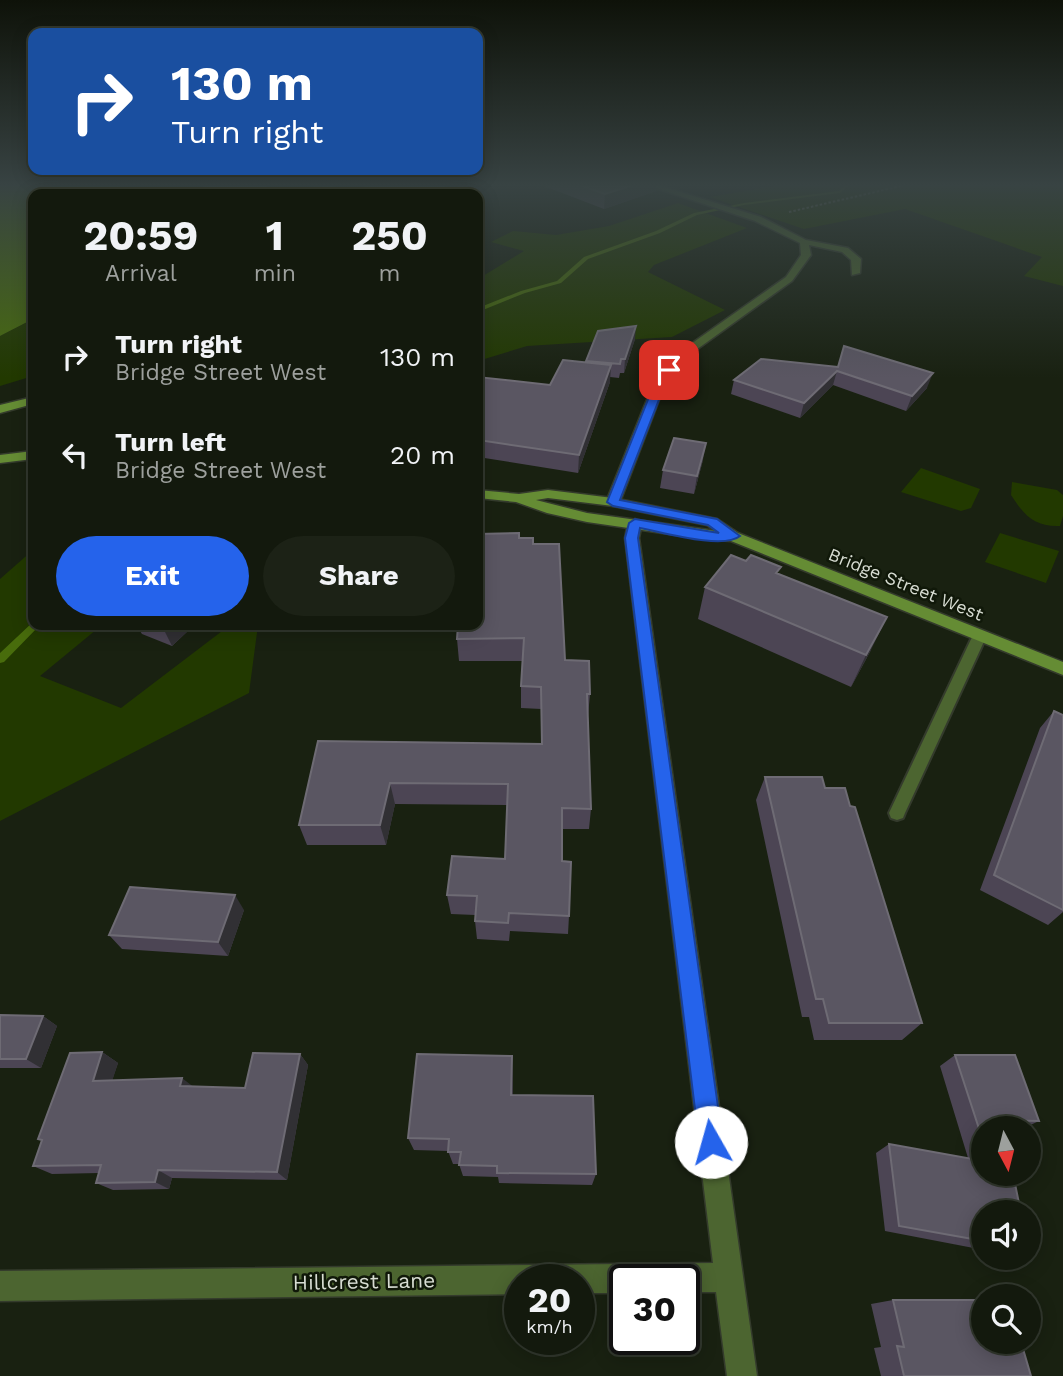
<!DOCTYPE html>
<style>
:root{--surface:#13190d;--page:#1c2216;--text:#f1f3f6;--muted:#9da09d;--line:#32382e;--accent:#2563eb}
body{margin:0;font-family:"Work Sans",sans-serif;background:var(--page);color:var(--text);height:100vh;display:flex;flex-direction:column;font-size:26px;white-space:nowrap}
*{box-sizing:border-box;margin:0}
p{font-size:23px;color:var(--muted)}
.icon{flex:none;width:38px;height:38px;fill:none;stroke:currentColor;stroke-width:2;stroke-linecap:round;stroke-linejoin:round}
.map{position:relative;flex:1;overflow:hidden}
.panel{position:absolute;left:28px;top:189px;width:455px;height:441px;display:flex;flex-direction:column;background:var(--surface);border-radius:14px;box-shadow:0 4px 18px #0003,0 0 0 2px var(--line)}
.panel>*{flex:none}
.banner{position:absolute;left:28px;top:28px;width:455px;height:147px;border-radius:14px;box-shadow:0 4px 18px #0003,0 0 0 2px var(--line);background:#1a4fa0;color:#fff;overflow:hidden}
.needle{width:46px;rotate:173deg}
.tools{position:absolute;left:971px;top:1116px;display:grid;gap:14px}
.tools a{display:grid;place-items:center;width:70px;height:70px;border-radius:50%;background:var(--surface);box-shadow:0 4px 18px #0003,0 0 0 2px var(--line);font-size:35px}
.speed{position:absolute;left:504px;top:1264px;display:flex;gap:14px;font-size:35px;font-weight:700;text-align:center}
.speed>*{display:grid;place-content:center;width:91px;height:91px;border-radius:50%;background:var(--surface);box-shadow:0 4px 18px #0003,0 0 0 2px var(--line);line-height:1}
.speed small{font-size:18px;font-weight:400}
.speed .limit{border:4px solid #111;border-radius:10px;background:#fff;color:#111}
.pin{position:absolute;display:grid;place-items:center;width:60px;height:60px;color:#fff;margin:-30px;border-radius:14px;box-shadow:0 4px 10px #0006}
.me{position:absolute;width:77px;margin:-38px;rotate:353deg;stroke-linejoin:round;filter:drop-shadow(0 0 5px #0008)}
.turn{display:flex;align-items:center;gap:24px;height:147px;padding:0 28px;font-size:32px}
.turn .icon{width:91px;height:91px;stroke-width:2.5}
.turn b{display:block;font-size:49px;line-height:60px}
.eta{display:flex;justify-content:space-evenly;align-items:center;height:119px;text-align:center}
.eta b{font-size:42px;font-weight:700;line-height:49px}
.action{display:flex;gap:14px;margin-top:auto;padding:14px 28px}
.action a{flex:1;height:80px;border-radius:42px;background:var(--accent);color:#fff;font-size:28px;font-weight:700;line-height:80px;text-align:center}
.action a+a{background:var(--page);color:var(--text)}
ul{padding:0;list-style:none}
li{display:flex;align-items:center;gap:21px;height:98px;padding:0 28px}
li div{flex:1}
li b{display:block;font-size:26px}
li em{font-style:normal}
.map>svg:first-child{display:block}
.green{fill:#223900}
.water{fill:#486c0c}
.lines{fill:none;stroke-linecap:round;stroke-linejoin:round}
.stream{fill:#486c0c;fill-rule:evenodd}
.lane-casing{stroke:#343b2c;stroke-width:4}
.street-casing{stroke:#343b2c;stroke-width:3}
.secondary-casing{stroke:#343b2c;stroke-width:3}
.path{stroke:#6e7567;stroke-width:2;stroke-dasharray:2.5 2;stroke-linecap:butt}
.lane{fill:#4c6530;fill-rule:evenodd}
.street{fill:#4c6530;fill-rule:evenodd}
.secondary{fill:#658c34;fill-rule:evenodd}
.wall{fill:#4c4554}
.shaded-wall{fill:#313034}
.building{fill:#5a5662;stroke:#6e6b74;stroke-width:2}
.route{fill:#2563eb;stroke:#184099;stroke-width:2}
.labels{text-anchor:middle;dominant-baseline:central;stroke-width:5;stroke-linejoin:round;paint-order:stroke}
.street-label{font-size:18px;fill:#d7dcd2;stroke:#101809}
.near-street-label{font-size:21px;fill:#d7dcd2;stroke:#101809}
</style>
<div class="map">
<svg width="1063" height="1376" viewBox="0 0 1063 1376">
<rect width="100%" height="100%" fill="#192111"/>
<!-- green -->
<path class="green" d="M774,186h289v100l-39,-10 18,-19 -137,-48 -101,20 -94,-32z
M678,203l69,25 -93,37 -6,7 77,38 -53,27 -145,9 -49,15v-82l46,-28 -33,-9 22,-11 43,4 53,-9z
M33,319v57l-33,10v-50z
M921,468l59,21 -9,19 -10,3 -60,-19z
M1012,482l45,8 6,5v21l-3,10c-26,1 -36,-11 -49,-31z
M1000,533l59,18 -13,32 -61,-21z
M33,550v75h69l-62,51 81,32 109,-83h28l-9,68 -249,128v-242z"/>
<!-- water -->
<path class="water" d="M0,186h120l-4,8h-83v125l-33,17z"/>
<g class="lines">
<!-- stream -->
<path class="stream" d="M844,186h4l-8,7 -96,12 -47,10 -37,18 -72,26 -27,24 -36,10 -47,19v-4l43,-17 36,-10 27,-24 72,-26 38,-18 50,-10 95,-12z
M33,622v3h7l-2,2 -34,35 -4,1v-10z"/>
<!-- lane casing -->
<g class="lane-casing">
<path id="lane" d="M324,186h10l-30,8 -54,-2 3,-2 48,1z
M187,189h32l3,2 -3,2 -34,-1z
M980,630l7,5 -82,178 -2,5 -6,2 -6,-2 -2,-5 84,-178z"/>
</g>
<!-- street casing -->
<g class="street-casing">
<path id="street" d="M650,186h11l100,31 45,23 42,8 13,11 -1,14 -8,2 -1,-15 -9,-8 -33,-7 2,10 -19,26 -103,74 -15,17 -12,20 -42,110 -7,4 -7,-4 44,-110 15,-24 16,-17 105,-74 15,-22 -1,-12 -45,-22z
M635,519l7,4 -3,15 118,838h-30l-11,-84h-32v-13h-59v14h-46v-14h-59v15l-520,7v-30l713,-8 -88,-725 3,-15z"/>
</g>
<!-- secondary casing -->
<g class="secondary-casing">
<path id="secondary" d="M366,186h9l-10,8h-9z
M33,397v7l-33,9v-8z
M33,451v8l-33,4v-8z
M478,490l41,4 29,-4 65,8 104,21 21,14 325,129v13l-332,-134 -27,-2 -117,-17 -40,-9 -31,-11 -38,-4zM548,498l65,8 94,19 9,6 -129,-18 -51,-13z"/>
</g>
<!-- path -->
<path class="path" d="M789,212l112,-26"/>
<!-- lane -->
<use href="#lane" class="lane"/>
<!-- street -->
<use href="#street" class="street"/>
<!-- secondary -->
<use href="#secondary" class="secondary"/>
</g>
<!-- wall -->
<path class="wall" d="M544,186h112v5l-52,18z
M635,339l-11,34h-4l-1,5 -9,-1v5l-32,91 -100,-16v-80l72,8 36,-23v-1z
M844,346l83,42 -21,23 -73,-26 -33,33 -69,-24 3,-14 104,-13z
M703,460l-9,34 -34,-6 3,-18z
M519,538l14,6 32,116 25,34 -2,22 3,93 -2,20h-27v32l7,55 -1,18 -58,-3 -1,10 -32,-2 -2,-18v-6l-24,-1 -4,-19 58,-36 2,-54 -112,-1 -9,41h-79l-8,-20 19,-84 223,3v-35l-20,-1v-22l1,-25h-63l-2,-22z
M779,574l92,76 -20,37 -153,-68 7,-32z
M136,625h64l-6,5 -4,-1 -18,17 -30,-12z
M1054,711l9,4v197l-15,13 -68,-35 60,-162z
M765,777l60,11 25,18 72,217 -20,17h-88l-5,-23h-7l-46,-217z
M244,910l-16,46 -106,-7 -13,-14z
M0,1015l43,1 14,10 -16,42h-41z
M102,1052l16,11 -6,17 81,7 52,1 55,-34 8,11 -21,115 -115,-2 -3,11 -56,1 -17,-7 3,-10 -47,1 -19,-8 9,-25 -4,-2z
M955,1055l84,66 -17,8h-38v121l-99,-19 -9,-78 13,-9 79,14 -28,-92z
M513,1072v23l83,79 -4,11 -93,-2 -1,-6 -35,-1 -4,-12h-6l-5,-13 -34,-1 -6,-12z
M893,1300l138,76h-150l-7,-28 7,-1 -10,-43z"/>
<!-- shaded-wall -->
<path class="shaded-wall" d="M266,186h4l2,8h-13z
M444,186h24l-13,8h-24z
M630,186h26v5l-52,18 1,-15z
M636,326l-1,13 -11,34 1,-14z
M611,365l-1,17 -32,91 1,-18z
M837,371l-4,14 -33,33 4,-15z
M933,373l-6,15 -21,23 6,-15z
M706,443l-3,17 -9,34 3,-18z
M887,617l-16,33 -20,37 15,-32z
M167,625h21l2,4 -18,17 -9,-18z
M191,625h9l-6,5z
M390,783l5,21 -9,41 -6,-20z
M235,895l9,15 -16,46 -10,-14z
M43,1016l14,10 -16,42 -15,-9z
M102,1052l16,11 -9,28 -16,-10z
M300,1054l8,11 -21,115 -10,-8z
M512,1056l1,16 -1,37 -1,-14z
M182,1078l13,10 -15,-2z
M158,1170l14,8 -3,11 -14,-7z"/>
<!-- building -->
<path class="building" d="M205,186h61l-7,8h-62z
M374,186h70l-13,8h-69z
M582,186h48l-25,8z
M636,326l-11,33h-4l-1,5 -34,-3 12,-30z
M844,346l89,27 -21,23 -75,-25 -33,32 -70,-23 27,-21 77,8z
M563,360l48,5 -32,90 -101,-15v-63l72,8z
M674,438l32,5 -9,33 -34,-6z
M519,533v5h14v6h26l6,116 24,1 1,33h-3l4,115 -29,-1v53l9,1 -2,54 -60,-3 -1,10 -33,-2 2,-25 -30,-1 5,-39 53,3 3,-75 -118,-1 -10,42h-81l19,-84 224,3 -1,-57 -20,-1 3,-48 -67,1 1,-14h20v-91z
M731,555l15,6 5,-6 30,12 -5,6 111,44 -21,38 -161,-68z
M153,625h14l-4,3z
M1054,711l9,4v195l-69,-35z
M765,777h57l3,11h20l5,18 5,1 67,216h-93l-6,-24h-7z
M130,887l105,8 -17,47 -109,-7z
M0,1015l43,1 -17,43h-26z
M102,1052l-9,29 89,-3 -2,8 65,2 8,-35 47,1 -23,118 -119,-2 -3,12 -59,1 5,-18 -68,1 9,-26 -4,-1 32,-86z
M417,1054l95,2 -1,39 82,1 3,78 -99,-1v-7l-38,-1 2,-13h-13l1,-13 -41,-1z
M955,1055h60l24,66 -37,-1 2,9h-20v15z
M889,1144l95,17v13h29l8,39h-37v28l-85,-15z
M893,1300h91v42h37l10,34h-127l-7,-30 7,1z"/>
<!-- sky -->
<linearGradient id="sky" x2="0" y2="1"><stop stop-color="#0e1209"/><stop offset="0.49" stop-color="#384343"/><stop offset="1" stop-color="#384343" stop-opacity="0"/></linearGradient>
<rect width="1063" height="378" fill="url(#sky)"/>
<!-- route -->
<path class="route" d="M665,368l9,2 -12,22 -42,108 97,19 23,17c-17,14 -78,-4 -100,-8l-2,10 85,604 -3,8 -9,4 -8,-4 -4,-8 -74,-604 4,-15 6,-4 84,14 -11,-8 -95,-19 -6,-4 44,-110z"/>
<g class="labels">
<!-- street labels -->
<g class="street-label">
<text transform="translate(906 584) rotate(22)">Bridge Street West</text>
</g>
<!-- near-street labels -->
<g class="near-street-label">
<text transform="translate(364 1281) rotate(-1)">Hillcrest Lane</text>
</g>
</g>
</svg>
<div class="tools">
<a><svg class="needle" viewBox="-14 -14 28 28"><path d="M0-13l5 13h-10z" fill="#e53935"/><path d="M0 13l5-13h-10z" fill="#9da09d"/></svg></a>
<a><svg class="icon" aria-label="sound" viewBox="0 0 24 24"><path d="M4 9h4l5-4v14l-5-4H4zM17 9q2 3 0 6"/></svg></a>
<a><svg class="icon" aria-label="search" viewBox="0 0 24 24"><circle cx="10" cy="10" r="6"/><path d="M15 15l6 6"/></svg></a>
</div>
<div class="speed"><div>20<small>km/h</small></div><div class="limit">30</div></div>
<div class="pin" style="left:669px;top:370px;background:#d93025"><svg class="icon" aria-label="arrive" viewBox="0 0 24 24"><path d="M6 21V4h12l-3 4 3 4H6"/></svg></div>
<svg class="me" style="left:711px;top:1142px" viewBox="-20 -20 40 40"><circle r="19" fill="#fff"/><path d="M0-13L10 11 0 6-10 11z" fill="#2563eb"/></svg>
<div class="banner">
<div class="turn"><svg class="icon" aria-label="right" viewBox="0 0 24 24"><path d="M7 20v-9h11M14 6l5 5-5 5"/></svg><div><b>130 m</b>Turn right</div></div>
</div>
<section class="panel">
<div class="eta">
<div><b>20:59</b><p>Arrival</p></div>
<div><b>1</b><p>min</p></div>
<div><b>250</b><p>m</p></div>
</div>
<ul>
<li><svg class="icon" aria-label="right" viewBox="0 0 24 24"><path d="M7 20v-9h11M14 6l5 5-5 5"/></svg><div><b>Turn right</b><p>Bridge Street West</p></div><em>130 m</em></li>
<li><svg class="icon" aria-label="left" viewBox="0 0 24 24"><path d="M17 20v-9H6M10 6l-5 5 5 5"/></svg><div><b>Turn left</b><p>Bridge Street West</p></div><em>20 m</em></li>
</ul>
<div class="action"><a>Exit</a><a>Share</a></div>
</section>
</div>
